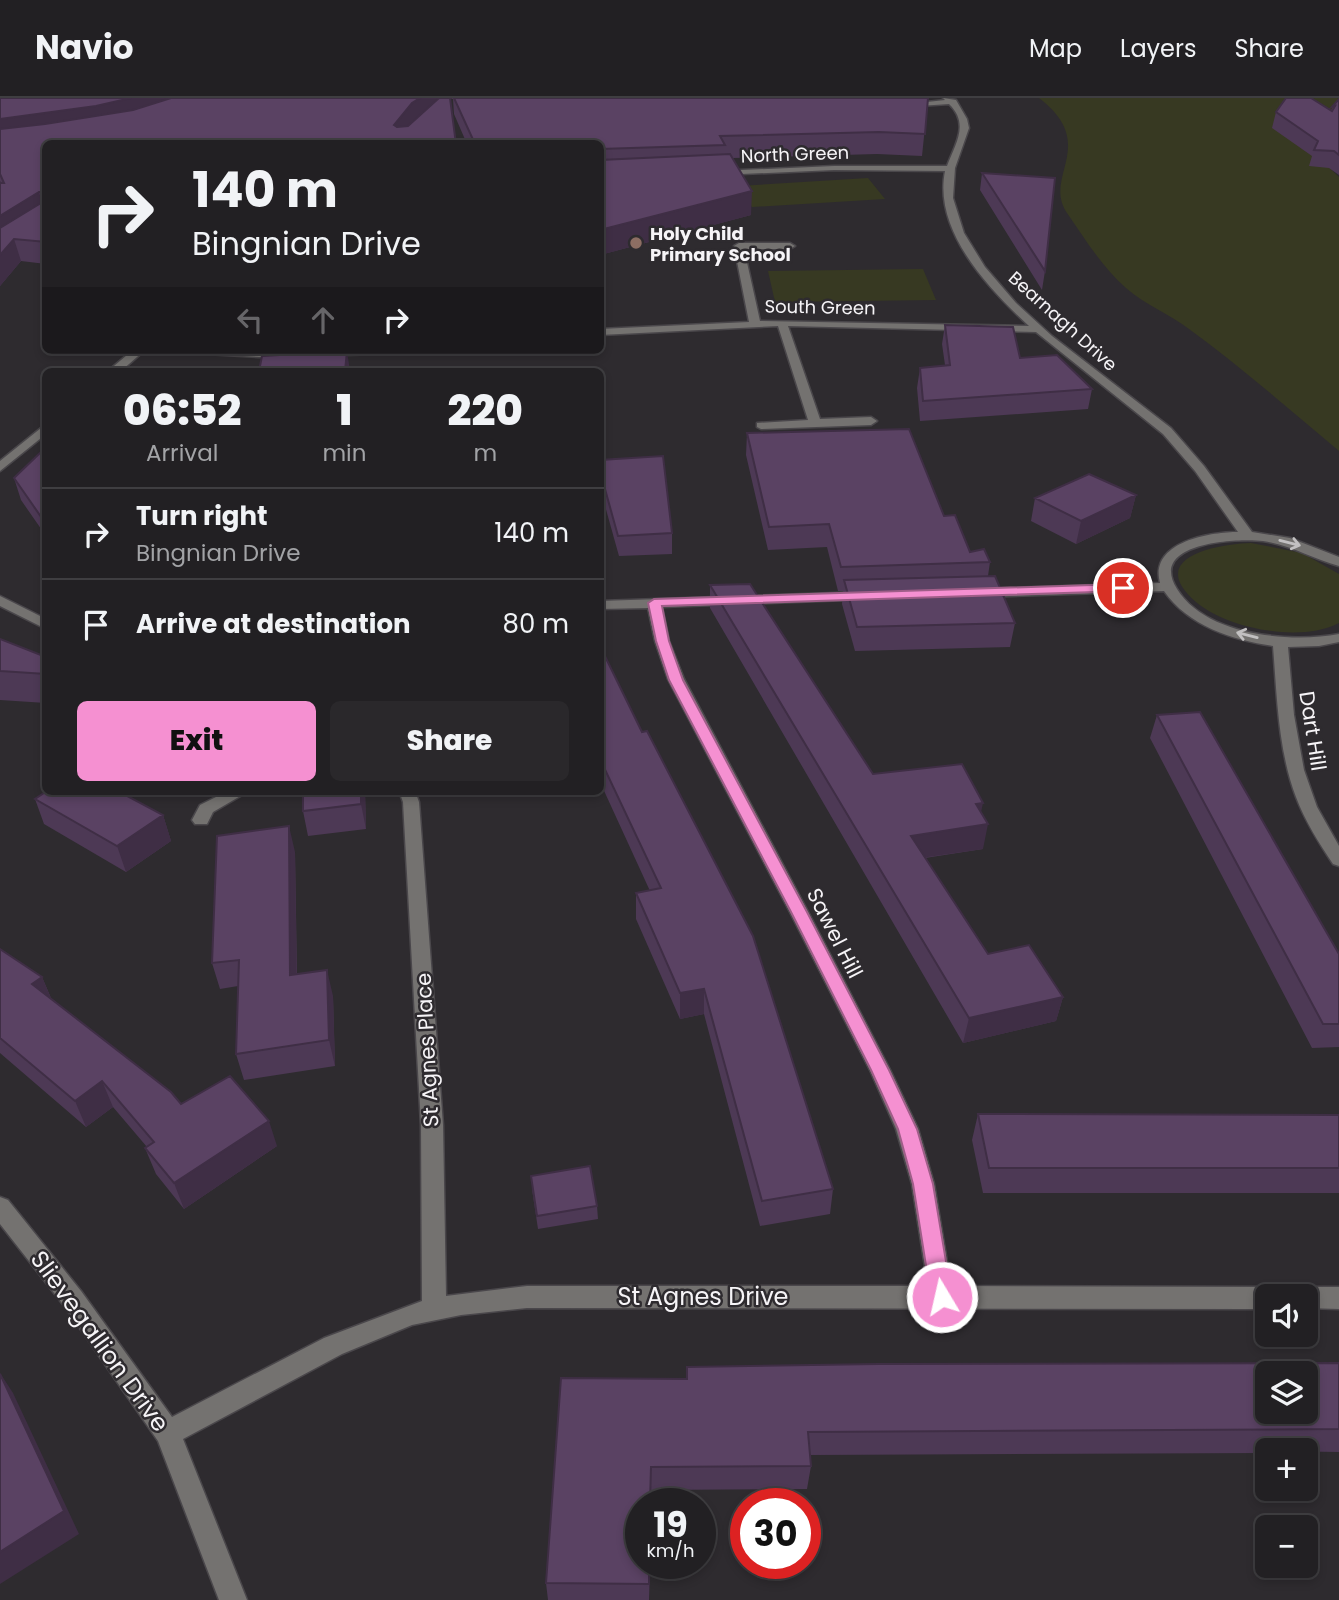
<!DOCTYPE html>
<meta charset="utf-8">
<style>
:root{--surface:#222023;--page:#2a282b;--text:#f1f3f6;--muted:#a2a3a6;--line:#3f3e41;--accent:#f590d1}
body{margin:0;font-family:Poppins,sans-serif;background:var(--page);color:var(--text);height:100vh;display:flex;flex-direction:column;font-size:26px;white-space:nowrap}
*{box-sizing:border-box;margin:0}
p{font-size:23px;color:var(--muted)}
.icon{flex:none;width:38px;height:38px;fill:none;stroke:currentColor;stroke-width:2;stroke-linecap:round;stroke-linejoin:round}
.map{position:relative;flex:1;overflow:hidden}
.side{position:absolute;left:42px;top:270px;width:562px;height:427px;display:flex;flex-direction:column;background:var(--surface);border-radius:10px;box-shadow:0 4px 10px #0003,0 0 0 2px var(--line)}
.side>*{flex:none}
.hud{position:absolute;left:42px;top:42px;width:562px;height:214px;border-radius:10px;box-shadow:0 4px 10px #0003,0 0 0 2px var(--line);background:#222023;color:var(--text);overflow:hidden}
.fabs{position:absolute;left:1255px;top:1186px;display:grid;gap:14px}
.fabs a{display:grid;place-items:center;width:63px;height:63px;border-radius:10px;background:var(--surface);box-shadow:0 4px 10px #0003,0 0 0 2px var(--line);font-size:35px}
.speed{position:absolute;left:625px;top:1390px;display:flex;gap:14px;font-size:35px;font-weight:700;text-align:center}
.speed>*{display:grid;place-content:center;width:91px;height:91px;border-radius:50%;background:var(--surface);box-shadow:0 4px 10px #0003,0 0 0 2px var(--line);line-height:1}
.speed small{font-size:18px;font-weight:400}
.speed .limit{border:10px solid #d22;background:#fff;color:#111}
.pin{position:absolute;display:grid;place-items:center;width:60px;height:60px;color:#fff;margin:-30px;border:4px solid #fff;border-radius:50%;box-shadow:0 2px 7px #0007}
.me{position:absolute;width:77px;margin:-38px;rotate:351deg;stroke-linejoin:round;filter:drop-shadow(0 0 5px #0008)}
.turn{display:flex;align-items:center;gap:24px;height:147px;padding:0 35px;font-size:32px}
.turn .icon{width:91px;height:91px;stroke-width:2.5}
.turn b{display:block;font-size:49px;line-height:60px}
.lanes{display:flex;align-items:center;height:66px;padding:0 35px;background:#0003;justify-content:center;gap:35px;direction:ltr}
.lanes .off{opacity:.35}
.eta{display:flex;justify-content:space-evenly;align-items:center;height:119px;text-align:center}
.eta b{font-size:42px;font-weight:800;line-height:49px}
.cta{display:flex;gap:14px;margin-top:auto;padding:14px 35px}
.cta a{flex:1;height:80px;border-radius:10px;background:var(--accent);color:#111;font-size:28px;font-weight:800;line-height:80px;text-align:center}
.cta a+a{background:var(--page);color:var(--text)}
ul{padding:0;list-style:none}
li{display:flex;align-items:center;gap:21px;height:91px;padding:0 35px;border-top:2px solid var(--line)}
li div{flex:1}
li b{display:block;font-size:26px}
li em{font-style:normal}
header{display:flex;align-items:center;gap:42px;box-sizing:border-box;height:98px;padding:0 35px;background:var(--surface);border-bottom:2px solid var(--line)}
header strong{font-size:33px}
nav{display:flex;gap:38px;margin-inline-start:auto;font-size:24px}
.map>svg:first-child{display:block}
.green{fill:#373922}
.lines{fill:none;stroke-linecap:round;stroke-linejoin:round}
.minor-casing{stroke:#4a474b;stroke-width:3}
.minor{fill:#747270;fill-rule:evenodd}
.wall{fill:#4d3955}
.shaded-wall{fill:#3f2e45}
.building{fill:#5a4263;stroke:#3f2e45;stroke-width:2;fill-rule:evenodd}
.oneway{stroke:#c2c0c1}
.route{fill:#f590d1;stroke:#9f5e88;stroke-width:2}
.education-dot{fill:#8d6e63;stroke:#2e2b2f;stroke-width:2.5}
.labels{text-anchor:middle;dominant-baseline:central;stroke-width:5;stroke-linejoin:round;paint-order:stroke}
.far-street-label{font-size:18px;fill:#f6f4f7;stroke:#2e2b2f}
.far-poi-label{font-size:18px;font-weight:bold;fill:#f6f4f7;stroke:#2e2b2f;text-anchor:start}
.street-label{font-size:21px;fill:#f6f4f7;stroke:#2e2b2f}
.near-street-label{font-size:24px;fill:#f6f4f7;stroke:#2e2b2f}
</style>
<header>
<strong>Navio</strong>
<nav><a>Map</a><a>Layers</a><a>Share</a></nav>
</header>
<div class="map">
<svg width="1339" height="1502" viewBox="0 0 1339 1502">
<rect width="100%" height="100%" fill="#2e2b2f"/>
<!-- green -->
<path class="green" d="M1039,0h300l-19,61 19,18v274c-49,-41 -98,-84 -150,-122 -19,-15 -44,-24 -63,-41 -24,-21 -41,-49 -59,-75 -25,-37 33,-68 -28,-115z
M868,80l17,21 -133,8 -13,-21z
M923,171l13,31 -161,2 -7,-31z
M1251,445l51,10 37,21v49c-38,20 -111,6 -143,-21 -52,-45 22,-58 55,-59z"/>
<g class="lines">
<!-- minor casing -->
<g class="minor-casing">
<path id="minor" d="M943,0l13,2 11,19 2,9 -14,40 -2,30 11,35 21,34 31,36 36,33 119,92 33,38 48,66 38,6 49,19v9c-26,-7 -48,-21 -76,-25 -25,-3 -116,1 -86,48 29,47 114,54 162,45v8l-20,4 -31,1 6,68 10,55 13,37 22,39v20l-6,-2c-14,-21 -28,-43 -37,-67 -18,-47 -19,-101 -23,-151 -40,-6 -85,-20 -109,-55l-185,6 -7,-4 7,-4 181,-6c-11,-41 50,-51 78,-51l-43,-61 -32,-37 -127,-102 -248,-6 32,93 51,-2 6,4 -6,4 -110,4 -4,-2v-4l51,-3 -30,-94 -178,9v-6l149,-7 -15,-76 5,-3h51l5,3 -5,3h-46l16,72 269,5c-40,-37 -96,-95 -84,-155l-111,-1 -115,5 -4,-2 4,-2 115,-5h113c8,-22 23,-42 2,-62l-45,3 -4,-2 45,-5z
M133,252h12l-24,21h-13z
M184,252h243l-5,3 -163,4 -70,-4z
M46,326v10l-46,37v-10z
M867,494l7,4 -2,3 -210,8 7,34 15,38 124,233 82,158 28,59 16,55 17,102 316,1 8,3 3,7h-11v12l-740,-1 -66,7 -49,10 -70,29 -159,85 64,161h-28l-61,-159 -93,-134 -65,-83v-27l8,3 73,91 91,126 152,-79 98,-37 -1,-176 -18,-323 -4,-11h16l4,11 24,323 3,171 81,-10h401l-16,-102 -16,-55 -26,-59 -80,-158 -122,-233 -13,-38 -7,-33 -48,1v-8z
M0,498l46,23v10l-46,-23z
M228,693h21l-36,21 -6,12h-12l-3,-4 8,-15z
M1306,1189h33v22l-33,-1v-11h-11l3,-7z"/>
</g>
<!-- minor -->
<use href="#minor" class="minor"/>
</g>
<!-- wall -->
<path class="wall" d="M0,0h928l-6,58 -45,-2 -144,4 18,57 -151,40v-111h-133l-13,-30 -1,-15 -3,-1 -404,46v120l-25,-3 -21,25 1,-103 -1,-2z
M1339,1v76l-10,-7 -20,-2 3,-10 -40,-28 4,-16 55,-2z
M982,75l63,98 -3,19 -62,-100z
M945,227l147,64 -4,20 -168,12 -3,-33 3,-20 25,-3 -3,-21z
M747,335l197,83 26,36 20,10 -2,14 27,47 -5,24 -155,4 -13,-47 1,-13h-5l-11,-44 -59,3 -22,-95z
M46,360v78l-25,-36 -7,-22z
M600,362l72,73v21l-53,2 -19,-68z
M1136,397l-6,23 -54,26 -45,-23 4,-23z
M710,487l163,189 108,39 2,36 -58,9 63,96 75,43 -7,24 -93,22 -253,-435z
M0,541l46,18v46l-46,-3z
M600,548l233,543 -3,25 -70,12 -56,-212 -24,5 -44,-100v-26l14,-2 -50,-109z
M1157,617l182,239v93l-27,1 -162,-310z
M303,693h62l1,38 -58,7 -5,-25z
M35,701l128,16 8,26 -45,31 -82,-48z
M295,754l2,122 36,22 2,70 -91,14 -8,-26 2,-68 -18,3 -8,-26z
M0,851l42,28 9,21 130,106 96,42 -93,63 -28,-35 -11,-26 2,-1 -34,-40 -27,20 -86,-74z
M978,1016l361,1v78h-356l-11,-53z
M532,1091l65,17 1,13 -60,10z
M1339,1265v89l-72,-1v2l-457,2 1,11 -4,23 -155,1 -1,13h-11l10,60 -1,37h-101l-2,-17 140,-204z"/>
<!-- shaded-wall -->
<path class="shaded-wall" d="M131,0h60l-191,41v-20z
M420,0h28l-51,46 -3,-19 18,-22z
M752,93l-1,24 -151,40v-25z
M39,94l6,21 -45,29v-26z
M14,141l7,22 -21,25v-31z
M347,253l3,20h-5z
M1136,397l-6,23 -54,26 5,-23z
M361,693h4l1,38 -5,-25z
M983,705l-5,23 10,-2 -5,25 -76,11 4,-24 65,-32z
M163,717l8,26 -45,31 -9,-26z
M289,728l6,26 2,149 -7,-26z
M327,872l6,26 2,70 -6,-26z
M42,879l11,26 -21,-19z
M704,891v25l-24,5v-26z
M1063,899l-7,24 -93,22 6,-25z
M102,983l11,26 -27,20 -11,-26z
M269,1023l8,25 -93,63 -10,-26z
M0,1275l13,20 66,141 -79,50z
M649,1465h1l-1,37z"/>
<!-- building -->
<path class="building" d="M0,0h131l-35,8 -96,13z
M171,0h249l-8,5 -18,22 3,2 11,-1 31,-28h11l6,46h-410v98l-32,-3 -14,16v-27l41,-25 1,-11h-3l-39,24v-33h4l-4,-9v-45l45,-5 88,-14z
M454,0h474l-3,36 -46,-2 -159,4 5,9 -125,4v-5h-125z
M1286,0h25l21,13 3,-5 -3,1 7,-8v56l-5,-4 -20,-1 4,-9 -42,-29z
M730,56l22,37 -152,39v-70z
M982,75l73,5 -10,93z
M945,227l68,2 7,31 37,-3 35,34 -169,12 -3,-33 30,-3z
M347,253l-2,20h-86l3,-15z
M909,331l35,87 11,-1 15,37 14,-3 6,13 -149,5 -12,-43 -60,3 -22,-94z
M41,354l5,6v66l-32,-46z
M663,358l9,77 -54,3 -18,-65v-11z
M1089,376l47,21 -55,26 -46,-23z
M995,478l20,47 -158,4 -13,-47z
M750,486l123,190 89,-10 21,39 -7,1 12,20 -77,12 77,118 41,-9 34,52 -94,21 -259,-433z
M0,541l46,18v17l-46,-3z
M600,548l42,86 5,-1 106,205 80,253 -71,12 -58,-212 -24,4 -44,-100 25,-5 -61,-129z
M1200,614l139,242v70h-16l-166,-309z
M47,693h71l45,24 -46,31 -82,-47z
M303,693h58v13l-58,7z
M289,728l1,149 37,-5 2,70 -93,14 3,-94 -27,3 5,-127z
M0,851l42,28 -10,7 139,108 10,12 49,-28 39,45 -95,62 -29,-35 9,-6 -52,-61 -27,20 -75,-63z
M978,1016l361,1v53h-350z
M590,1068l7,40 -60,10 -6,-40z
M1339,1265v66l-531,3 3,34 -160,1 -1,36h-10v60h9v21l-103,-1 15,-205 126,1v-12l191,-3zM1267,1276h39v38h-39z
M0,1276l64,137 -64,41z"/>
<!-- one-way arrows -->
<defs><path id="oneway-shaft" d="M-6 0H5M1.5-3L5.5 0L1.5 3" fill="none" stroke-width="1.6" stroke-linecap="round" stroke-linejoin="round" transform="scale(1.75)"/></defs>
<g class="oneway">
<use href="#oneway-shaft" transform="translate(1290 445) rotate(14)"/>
<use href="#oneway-shaft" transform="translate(1247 537) rotate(-166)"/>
</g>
<!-- route -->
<path class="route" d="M1123,486l5,1v6l-466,15 7,35 14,39 124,232 82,158 28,59 16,55 19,113 -3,7 -7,3 -8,-3 -3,-7 -18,-113 -15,-55 -27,-59 -80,-158 -122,-232 -13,-39 -8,-38 6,-4z"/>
<!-- markers -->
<circle class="education-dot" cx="636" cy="145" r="7"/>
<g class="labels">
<!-- far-street labels -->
<g class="far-street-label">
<text transform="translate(795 56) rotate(-2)">North Green</text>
<text transform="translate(820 209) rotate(1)">South Green</text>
<text transform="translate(1063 223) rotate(42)">Bearnagh Drive</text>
</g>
<!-- far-poi labels -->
<g class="far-poi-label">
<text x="650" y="135">Holy Child<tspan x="650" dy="21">Primary School</tspan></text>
</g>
<!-- street labels -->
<g class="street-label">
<text transform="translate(1313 633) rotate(81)">Dart Hill</text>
<text transform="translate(835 835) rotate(63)">Sawel Hill</text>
<text transform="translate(427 952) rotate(-93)">St Agnes Place</text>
</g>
<!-- near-street labels -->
<g class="near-street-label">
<text x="703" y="1198">St Agnes Drive</text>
<text transform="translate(100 1243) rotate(54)">Slievegallion Drive</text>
</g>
</g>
</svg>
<div class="fabs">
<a><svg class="icon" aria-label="sound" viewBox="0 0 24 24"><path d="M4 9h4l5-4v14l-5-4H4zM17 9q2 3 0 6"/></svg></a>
<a><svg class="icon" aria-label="layers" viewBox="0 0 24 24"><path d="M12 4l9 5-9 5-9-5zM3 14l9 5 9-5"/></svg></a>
<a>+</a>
<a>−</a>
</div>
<div class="speed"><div>19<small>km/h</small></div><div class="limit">30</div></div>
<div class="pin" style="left:1123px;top:490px;background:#d93025"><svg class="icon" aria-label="arrive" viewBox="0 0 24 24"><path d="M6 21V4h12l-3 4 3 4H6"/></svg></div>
<svg class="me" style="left:942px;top:1199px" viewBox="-20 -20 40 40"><circle r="17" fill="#f590d1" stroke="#fff" stroke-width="3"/><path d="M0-11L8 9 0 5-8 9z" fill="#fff"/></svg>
<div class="hud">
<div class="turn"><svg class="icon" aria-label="right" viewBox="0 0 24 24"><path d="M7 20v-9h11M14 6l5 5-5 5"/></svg><div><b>140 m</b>Bingnian Drive</div></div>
<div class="lanes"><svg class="icon off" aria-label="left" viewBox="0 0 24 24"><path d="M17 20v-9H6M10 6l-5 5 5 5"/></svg><svg class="icon off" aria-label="ahead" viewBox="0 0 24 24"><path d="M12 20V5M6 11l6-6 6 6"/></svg><svg class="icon" aria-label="right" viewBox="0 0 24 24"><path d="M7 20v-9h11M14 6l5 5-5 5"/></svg></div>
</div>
<section class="side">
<div class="eta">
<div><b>06:52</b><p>Arrival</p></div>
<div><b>1</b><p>min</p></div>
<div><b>220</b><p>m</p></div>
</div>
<ul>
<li><svg class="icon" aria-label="right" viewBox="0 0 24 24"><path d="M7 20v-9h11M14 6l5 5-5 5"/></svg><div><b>Turn right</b><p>Bingnian Drive</p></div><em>140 m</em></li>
<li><svg class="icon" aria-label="arrive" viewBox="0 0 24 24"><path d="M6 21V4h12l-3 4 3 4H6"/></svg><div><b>Arrive at destination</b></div><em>80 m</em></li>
</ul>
<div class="cta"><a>Exit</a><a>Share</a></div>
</section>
</div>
